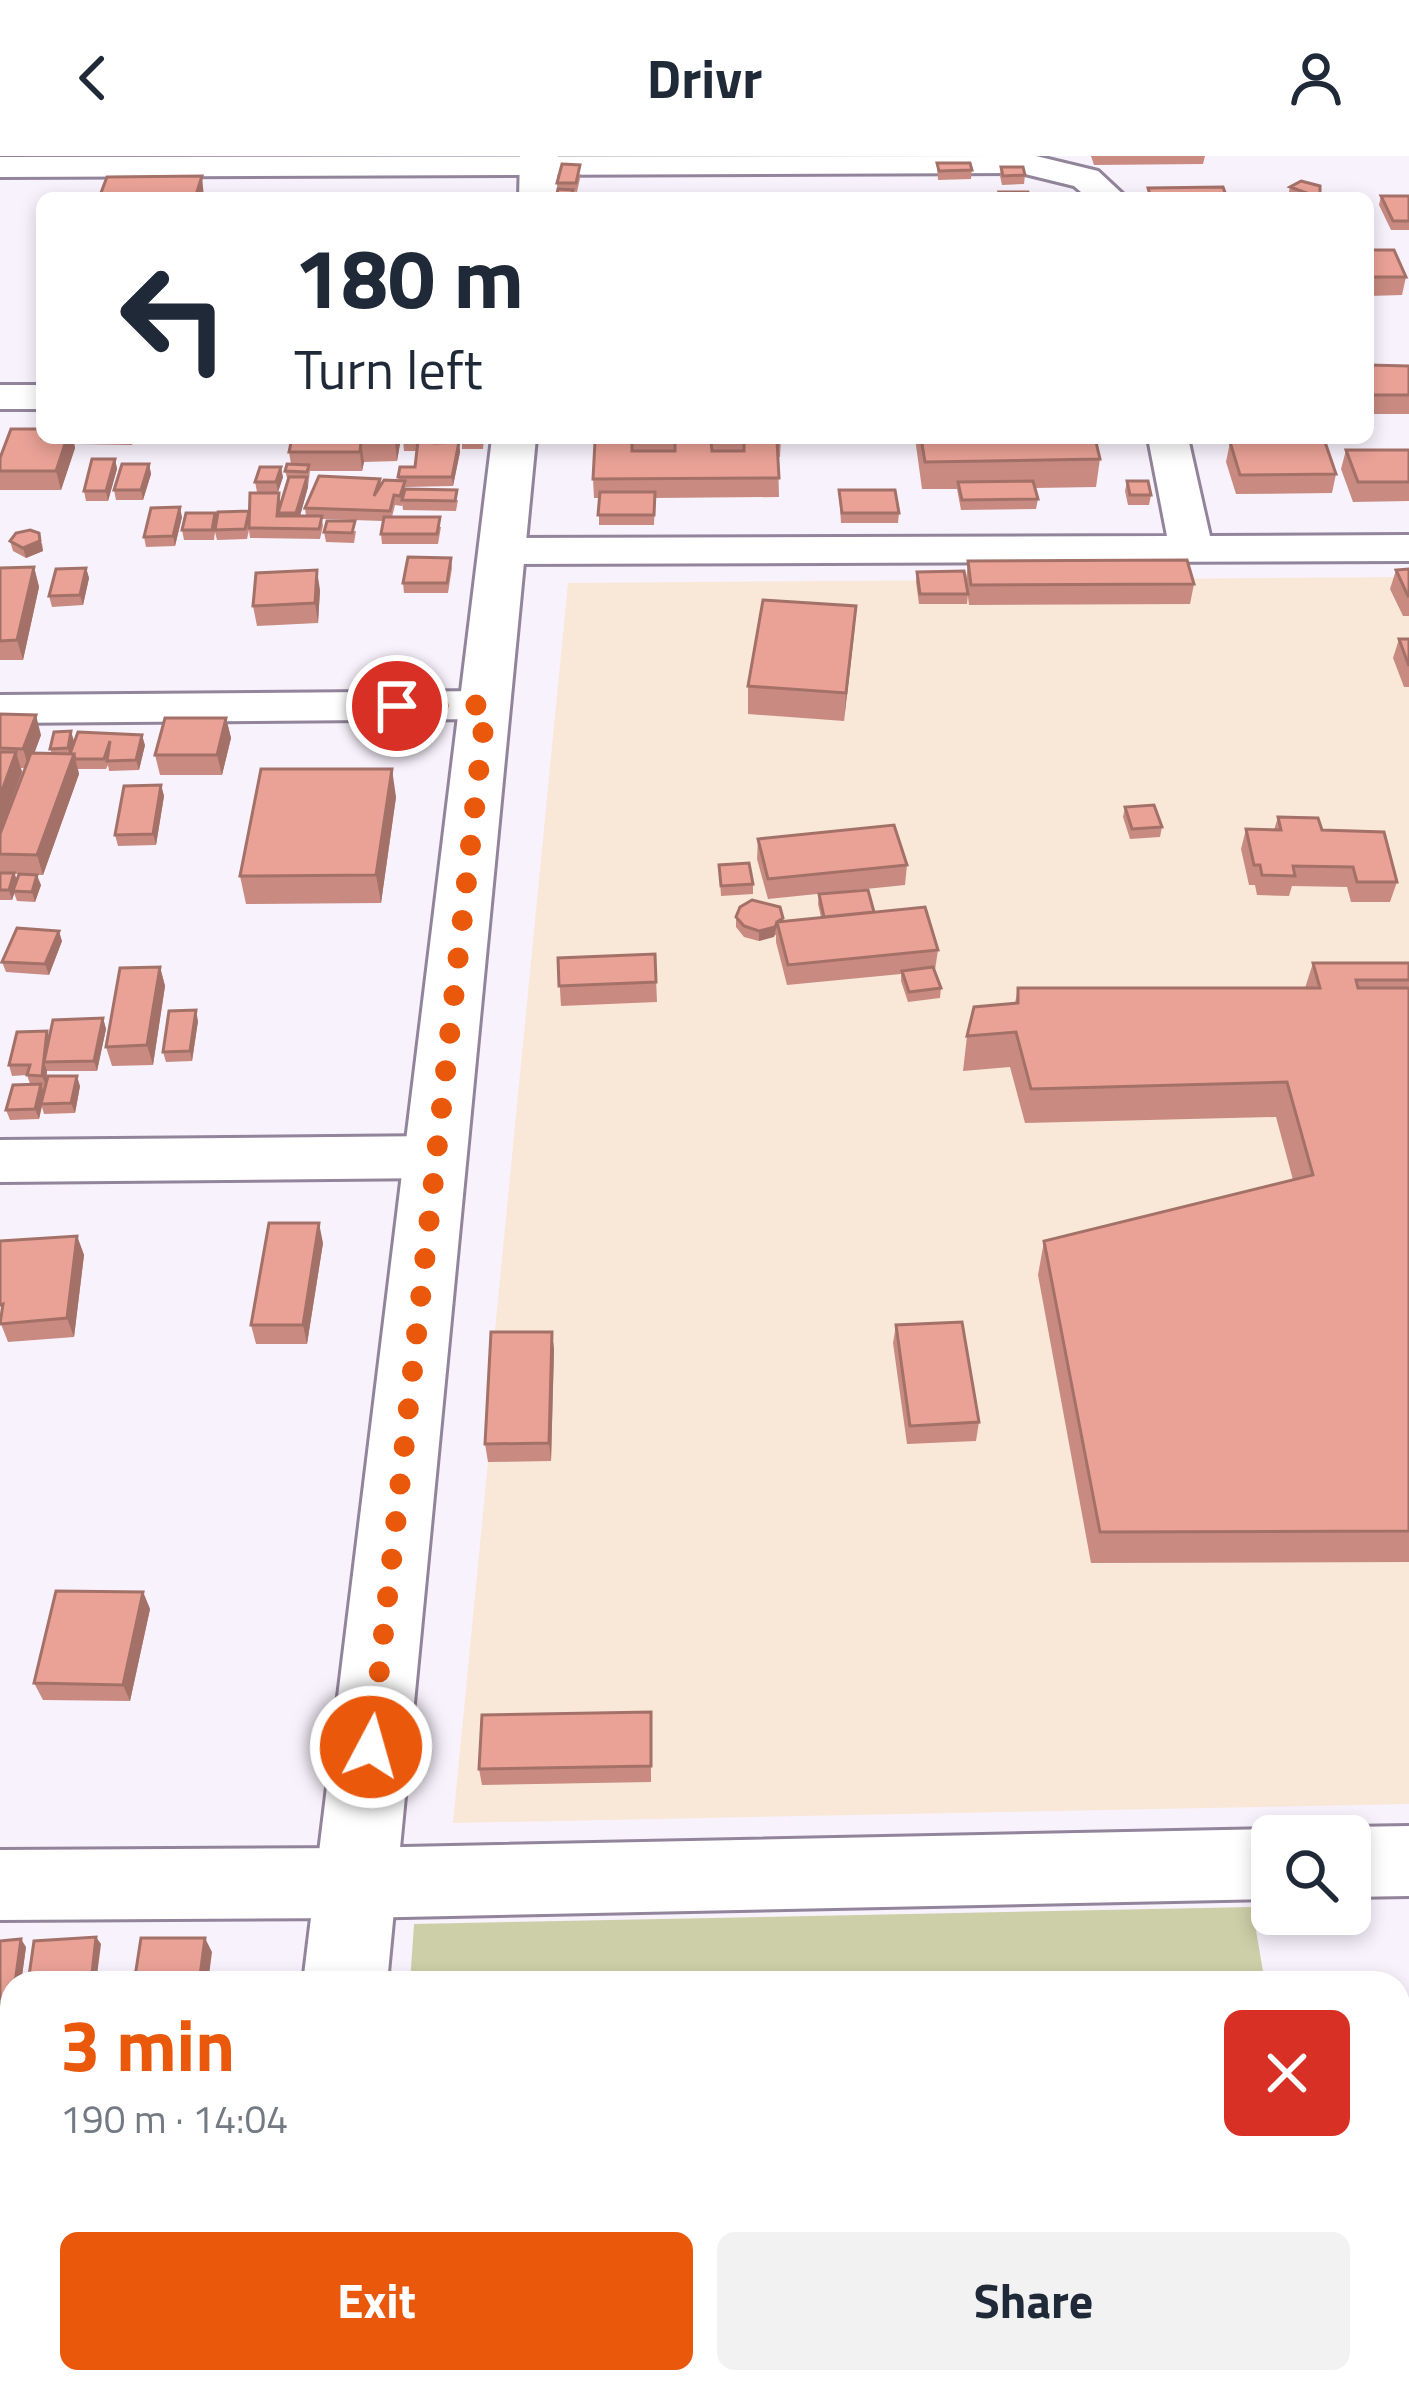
<!DOCTYPE html>
<meta charset="utf-8">
<style>
:root{--surface:#fff;--page:#f2f2f3;--text:#1f2937;--muted:#747a83;--accent:#ea580c}
body{margin:0;font-family:"Titillium Web",sans-serif;background:var(--page);color:var(--text);height:100vh;display:flex;flex-direction:column;font-size:45px;white-space:nowrap}
*{box-sizing:border-box;margin:0}
p{font-size:39px;color:var(--muted)}
.icon{flex:none;width:66px;height:66px;fill:none;stroke:currentColor;stroke-width:2;stroke-linecap:round;stroke-linejoin:round}
.map{position:relative;flex:1;overflow:hidden}
.side{position:absolute;left:0px;top:1815px;width:1410px;height:423px;display:flex;flex-direction:column;background:var(--surface);border-radius:36px 36px 0 0;box-shadow:0 6px 18px #0003}
.side>*{flex:none}
.top-card{position:absolute;left:36px;top:36px;width:1338px;height:252px;border-radius:18px;box-shadow:0 6px 18px #0003;background:#fff;color:var(--text);overflow:hidden}
.controls{position:absolute;left:1251px;top:1659px;display:grid;gap:24px}
.controls a{display:grid;place-items:center;width:120px;height:120px;border-radius:18px;background:var(--surface);box-shadow:0 6px 18px #0003;font-size:60px}
.pin{position:absolute;display:grid;place-items:center;width:102px;height:102px;color:#fff;margin:-51px;border:6px solid #fff;border-radius:50%;box-shadow:0 3px 12px #0007}
.me{position:absolute;width:132px;margin:-66px;rotate:6deg;stroke-linejoin:round;filter:drop-shadow(0 0 9px #0008)}
.turn{display:flex;align-items:center;gap:42px;height:252px;padding:0 60px;font-size:54px}
.turn .icon{width:156px;height:156px;stroke-width:2.5}
.turn b{display:block;font-size:84px;line-height:102px}
.round{display:grid;place-items:center;flex:none;width:126px;height:126px;border-radius:18px;background:var(--page)}
.head{display:flex;align-items:center;justify-content:space-between;height:204px;padding:0 60px}
h1{font-size:72px;font-weight:700;line-height:90px;color:var(--accent)}
.button{display:flex;gap:24px;margin-top:auto;padding:24px 60px}
.button a{flex:1;height:138px;border-radius:18px;background:var(--accent);color:#fff;font-size:48px;font-weight:700;line-height:138px;text-align:center}
.button a+a{background:var(--page);color:var(--text)}
header{display:flex;justify-content:space-between;align-items:center;height:156px;padding:0 60px;background:var(--surface);font-size:54px;font-weight:700}
.map>svg:first-child{display:block}
.medical{fill:#f9e8d7}
.green{fill:#cdcfa8}
.lines{fill:none;stroke-linecap:round;stroke-linejoin:round}
.minor-casing{stroke:#92849a;stroke-width:6}
.secondary-casing{stroke:#92849a;stroke-width:6}
.minor{fill:#fff;fill-rule:evenodd}
.secondary{fill:#fff;fill-rule:evenodd}
.wall{fill:#c98b81}
.shaded-wall{fill:#a47169}
.building{fill:#eaa296;stroke:#a47169;stroke-width:3}
.route{stroke:#ea580c;stroke-width:21;stroke-dasharray:0 37.8}
</style>
<header><svg class="icon" aria-label="back" viewBox="0 0 24 24"><path d="M15 5l-7 7 7 7"/></svg>Drivr<svg class="icon" aria-label="person" viewBox="0 0 24 24"><circle cx="12" cy="8" r="4"/><path d="M4 21q1-7 8-7t8 7"/></svg></header>
<div class="map">
<svg width="1409" height="2237" viewBox="0 0 1409 2237">
<rect width="100%" height="100%" fill="#f8f2fc"/>
<!-- medical -->
<path class="medical" d="M1409,421v1227l-956,19 35,-361 5,-111 75,-768z"/>
<!-- green -->
<path class="green" d="M1252,1751l13,76h-855l4,-59z
M379,2226h956l1,11h-958z"/>
<g class="lines">
<!-- minor casing -->
<g class="minor-casing">
<path id="minor" d="M1036,0l62,15 29,27h-39l-14,-12 -53,-13 -1021,4v-20z
M0,229h42v24h-42z
M1148,282h40l22,98 199,-1v26l-906,3 -15,-4 -7,-9 7,-9 15,-4 664,-2z
M486,535l17,4 6,10 -6,10 -17,4 -486,4v-28z
M437,980l20,6 9,15 -9,15 -20,6 -437,4v-42z
M1409,1670v70l-59,1v-61h-23l23,-9z
M1272,1673l18,7h-18v63l-916,19 -356,2v-70l356,-2z"/>
</g>
<!-- secondary casing -->
<g class="secondary-casing">
<path id="secondary" d="M520,0h38l-1,42h-38z
M492,282h44l-149,1545h-84z
M256,2226h94l-1,11h-94z"/>
</g>
<!-- minor -->
<use href="#minor" class="minor"/>
<!-- secondary -->
<use href="#secondary" class="secondary"/>
</g>
<!-- wall -->
<path class="wall" d="M1091,0h114l-2,8 -109,1z
M937,7l35,7 -1,9 -33,1z
M1001,11l24,8 -1,9 -22,1 -2,-9z
M581,18l-4,18 -19,-2 -1,-7z
M1290,31l29,11h-26l-5,-2z
M1381,40h28v34h-18l-12,-25z
M1368,94l38,27 -4,18 -34,1z
M1368,209l41,1v48h-41z
M42,282h31l2,10 -14,42h-61v-32z
M74,282h60l-2,7 -56,-1z
M401,282l-4,23 -33,1 -2,9h-52l-2,16 -8,29h6l-1,-8 75,-29 1,5 18,-3 -1,-4 17,-10 2,-16h-13l-1,-10 36,-3 -1,5h2l-1,-5h18l3,14 -7,34 -48,1 1,2 52,11 -2,11 -53,-1 -1,-7v3l-7,-1 -3,12 49,10 -3,17h-56l-1,-10 2,-13 -61,-2 1,7 -3,13 -70,-1 -1,-8 -2,9 -30,1 -2,-8 -1,8h-30l-2,-10 67,-19 30,-18 1,10 8,-22 -3,-10 6,-7 -2,-12z
M462,282h22l-1,11h-21z
M599,282h182l-1,19h-2l1,40 -124,1 -1,27h-55v-27h-5l-1,-19z
M915,282h180l5,21 -4,28 -61,1 3,11 -2,10 -75,1 -4,-21h-35z
M1230,286l106,32 -4,19 -96,1 -10,-32z
M1346,294h63v51l-56,1 -12,-33z
M115,303l2,10 -9,32h-22l-2,-10z
M149,308l2,10 -8,26h-27l-2,-10z
M283,321l-5,15h-21l-2,-10z
M1127,325l24,14 -2,10h-21l-3,-14z
M839,334l60,23 -1,10h-57z
M182,361l-7,29 -29,1 -2,-10z
M356,375l-2,12 -28,-1 -2,-10z
M10,385l32,2 1,8 -17,7 -13,-7z
M451,402l1,10 -4,25h-44l-1,-10z
M968,405l226,23 -4,20 -221,1 -3,-24z
M34,411l5,20 -16,73h-23v-92z
M86,412l3,10 -6,27 -31,2 -3,-11z
M1409,413v47h-6l-13,-27 6,-19z
M917,416l51,22 -1,10h-48l-3,-22z
M320,434l-2,33 -61,3 -4,-20z
M856,450l-12,115 -96,-7v-28z
M1399,483h10v48h-5l-11,-29z
M0,558l41,21 -7,18 18,1 -2,-5 24,-8 -2,7 73,-3 -6,25 -30,1 -1,-6 -2,4h-28l1,5 -36,101 -28,-1 2,7 24,4 -6,17 -18,-1 -3,-8 -2,7h-12v-66l25,-66h-4l1,4 -22,60z
M226,562l5,20 -9,37h-62l-5,-20z
M161,629l3,11 -8,49 -38,1 -3,-11z
M396,641l-15,106 -135,1 -6,-28z
M1125,651l37,20 -2,10 -30,2 -7,-22z
M1278,661l44,13 75,52 -7,20h-39l-4,-15 -55,-1 -3,10 -32,-1 -2,-10h-6l-8,-36 5,-20 28,1z
M758,683l149,26 -2,20 -137,14 -11,-40z
M719,709l34,19v10l-32,2z
M819,738l55,18 64,38 -3,20 6,18 -1,10 -32,4 -7,-21v-7l-114,11 -11,-43v-7l-17,6 -15,-4 -8,-10v-10l47,1v3l38,-4 -3,-13z
M62,785l-13,34 -43,-3 -4,-10z
M655,798l2,48 -96,4 -3,-48z
M1313,807h96v599l-318,1 -53,-288 6,-34 249,-61 -17,-63 -251,6 -15,-56 -47,4 4,-35 48,-33 3,-15h287z
M160,811l5,19 -12,79 -41,1 -6,-19z
M103,862l3,11 -9,42h-50l-1,11 34,4 -5,27 -31,1 -2,-7 -3,12 -29,1 -4,-10 24,-26 -3,-9 -15,1 -3,-11 40,-28z
M198,865l-6,40 -26,1 -3,-10z
M77,1080l7,19 -10,82 -66,5 -7,-18 -1,-83z
M323,1087l-16,101h-51l-5,-19z
M896,1169l83,97 -3,19 -69,3 -14,-101z
M552,1176l2,18 -3,111 -63,1 -3,-18z
M143,1436l7,17 -20,92 -87,-1 -9,-17z
M651,1556v70l-169,3 -3,-16z
M0,1785l26,6 -5,36h-9v31h-12z
M12,1895v168l-12,1v-168z"/>
<!-- shaded-wall -->
<path class="shaded-wall" d="M202,20l2,22h-9z
M67,282h6l2,10 -14,42 -5,-19z
M395,282h6l-4,23 -2,-19z
M361,286l3,20 -2,9 -2,-19z
M459,286l1,10 -7,34 -1,-9z
M115,303l2,10 -9,32 -2,-10z
M149,308l2,10 -8,26 -2,-10z
M281,311l2,10 -5,15 -2,-10z
M307,321l1,10 -10,36 -2,-10z
M180,351l2,10 -7,29 -2,-10z
M39,377l4,18 -17,7 -3,-10z
M34,411l5,20 -16,73 -6,-20z
M86,412l3,10 -6,27 -3,-10z
M317,414l3,20 -2,33 -3,-20z
M856,450l-2,28 -10,87 2,-28z
M36,559l5,20 -12,33 -6,-19z
M226,562l5,20 -9,37 -5,-20z
M71,575l3,10 -4,17 -2,-10z
M142,579l3,10 -6,25 -3,-10z
M16,596l6,20 -22,60v-36z
M74,598l5,20 -36,101 -6,-20z
M392,613l4,28 -15,106 -5,-28z
M161,629l3,11 -8,49 -3,-11z
M14,717l4,10 -6,17 -3,-10z
M37,719l4,10 -6,17 -3,-10z
M777,769l-3,12 -15,4v-10z
M59,775l3,10 -13,34 -4,-11z
M160,811l5,19 -12,79 -6,-20z
M196,854l2,11 -6,40 -2,-10z
M103,862l3,11 -9,42 -3,-10z
M47,875l4,10 -7,21 3,9 -1,15 -4,-10z
M77,920l3,10 -5,27 -4,-10z
M41,928l3,10 -5,25 -4,-10z
M319,1067l4,20 -16,101 -4,-19z
M77,1080l7,19 -10,82 -7,-19z
M552,1176l2,18 -3,111 -2,-18z
M143,1436l7,17 -20,92 -7,-16z
M96,1781l5,7 -5,39h-5z
M205,1782l7,14 -4,31h-9z
M21,1783l5,8 -5,36h-6z"/>
<!-- building -->
<path class="building" d="M937,7h33l2,7 -33,1z
M562,8l18,1 -4,18h-19z
M1001,11h22l2,8 -22,1z
M202,20l-7,22h-96l8,-21z
M1301,25l19,5v7l-8,2 -22,-8z
M1223,31l4,11h-76l-3,-10z
M558,33l15,1 -2,8h-15z
M999,36h29l3,6h-30z
M1381,40h28v25h-16z
M1368,94h26l12,27h-38z
M1368,209l41,1v29h-41z
M11,273h31v9h25l-11,33h-56v-13z
M292,282h103v4h-34l-1,10h-71z
M403,282h33l-1,5 24,-1 -7,35h-54l2,-10h15l3,-26h-15z
M921,282h174l5,21 -175,3z
M675,285h36l1,10h32v-10h33l2,37 -186,1 2,-37h37v9h43z
M1230,286h95l11,32 -96,1z
M1346,294h63v32h-51z
M92,303h23l-9,32h-22z
M122,308h27l-8,26h-27z
M287,308l22,1 -2,7 -22,-1z
M260,311h21l-5,15h-21z
M319,320l61,3 -6,17 10,-16 21,1 -5,15 -6,-1 -4,16 -85,-3z
M289,321h18l-11,36h-18z
M1033,325l5,18 -76,1 -4,-18z
M1127,325h21l3,14h-21z
M405,333l52,1 -2,11 -53,-1z
M839,334h56l4,23h-57z
M600,336h55l-1,23h-56z
M250,337h29l-2,23h45l-3,13 -70,-1z
M180,351l-7,29 -29,1 7,-29z
M249,355l-4,18 -30,1 3,-18z
M186,357h29l-3,17h-30z
M384,361h56l-3,17h-56z
M327,365h28l-3,12 -28,-1z
M30,374l9,3 1,8 -17,7 -13,-7 6,-8z
M408,401l43,1 -4,25h-44z
M1187,404l7,24 -223,1 -3,-24z
M34,411l-17,73 -17,1v-73z
M86,412l-6,27 -31,1 7,-27z
M1409,413v27h-1l-12,-26z
M317,414l-2,33 -62,3 3,-33z
M964,415l4,23h-48l-3,-22z
M763,444l93,6 -10,87 -98,-7z
M1399,483h10v27z
M0,558l36,1 -13,34 -23,-1z
M165,562h61l-9,37h-62z
M71,575l-3,17 -18,1 4,-17z
M78,576l64,3 -6,25 -29,1 3,-20 -6,18h-29l-1,-5h-4z
M0,596h16l-16,44z
M31,597l43,1 -37,101 -37,-1v-20z
M261,613h131l-16,106 -136,1z
M161,629l-8,49 -38,1 9,-49z
M1154,649l8,22 -30,2 -7,-22z
M1278,661l40,1 4,12 62,2 13,50h-40l-4,-15 -60,-1 2,10 -33,-1 -2,-10h-6l-8,-36 35,1z
M894,669l13,40 -139,14 -10,-40z
M749,707l4,21 -32,2 -2,-21z
M0,717h14l-5,17h-9z
M19,718l18,1 -5,17 -19,-1z
M868,734l6,22 -50,5 -5,-23z
M752,744l28,7 3,11 -6,4 -2,5 -16,4 -15,-5 -8,-9 4,-10z
M925,751l13,43 -150,15 -11,-43z
M17,772l42,3 -14,33 -43,-2z
M655,798l1,28 -97,4 -1,-28z
M1313,807h96v17h-53l2,8h51v543l-309,1 -56,-291 269,-66 -26,-93 -256,7 -15,-57 -49,4 7,-29 44,-4v-15h302z
M160,811l-13,78 -41,2 14,-79z
M933,811l8,21 -32,4 -7,-21z
M196,854l-6,41 -27,1 6,-41z
M103,862l-9,43 -50,1 9,-42z
M47,875l-5,45 -15,-1 3,-10h-21l8,-33z
M48,920h29l-6,27 -30,1z
M41,928l-6,25 -29,1 7,-25z
M269,1067h50l-16,102h-52z
M77,1080l-10,82 -67,6 3,-20 -3,1v-64z
M962,1166l17,100 -69,4 -14,-101z
M491,1176h61l-3,111 -64,1z
M56,1435l87,1 -20,93 -89,-2z
M651,1556v54l-172,3 3,-54z
M96,1781l-5,46h-63l6,-42z
M141,1782h64l-6,45h-65z
M21,1783l-6,44h-3v23l-12,1v-66z
M12,1895v155l-12,1v-155z"/>
<g class="lines">
<!-- route -->
<path class="route" d="M371,1591l115,-1042 -89,1"/>
</g>
</svg>
<div class="controls">
<a><svg class="icon" aria-label="search" viewBox="0 0 24 24"><circle cx="10" cy="10" r="6"/><path d="M15 15l6 6"/></svg></a>
</div>
<div class="pin" style="left:397px;top:550px;background:#d93025"><svg class="icon" aria-label="arrive" viewBox="0 0 24 24"><path d="M6 21V4h12l-3 4 3 4H6"/></svg></div>
<svg class="me" style="left:371px;top:1591px" viewBox="-20 -20 40 40"><circle r="17" fill="#ea580c" stroke="#fff" stroke-width="3"/><path d="M0-11L8 9 0 5-8 9z" fill="#fff"/></svg>
<div class="top-card">
<div class="turn"><svg class="icon" aria-label="left" viewBox="0 0 24 24"><path d="M17 20v-9H6M10 6l-5 5 5 5"/></svg><div><b>180 m</b>Turn left</div></div>
</div>
<section class="side">
<div class="head"><div><h1>3 min</h1><p>190 m · 14:04</p></div><a class="round" style="background:#d93025;color:#fff"><svg class="icon" aria-label="close" viewBox="0 0 24 24"><path d="M6 6l12 12M18 6L6 18"/></svg></a></div>
<div class="button"><a>Exit</a><a>Share</a></div>
</section>
</div>
